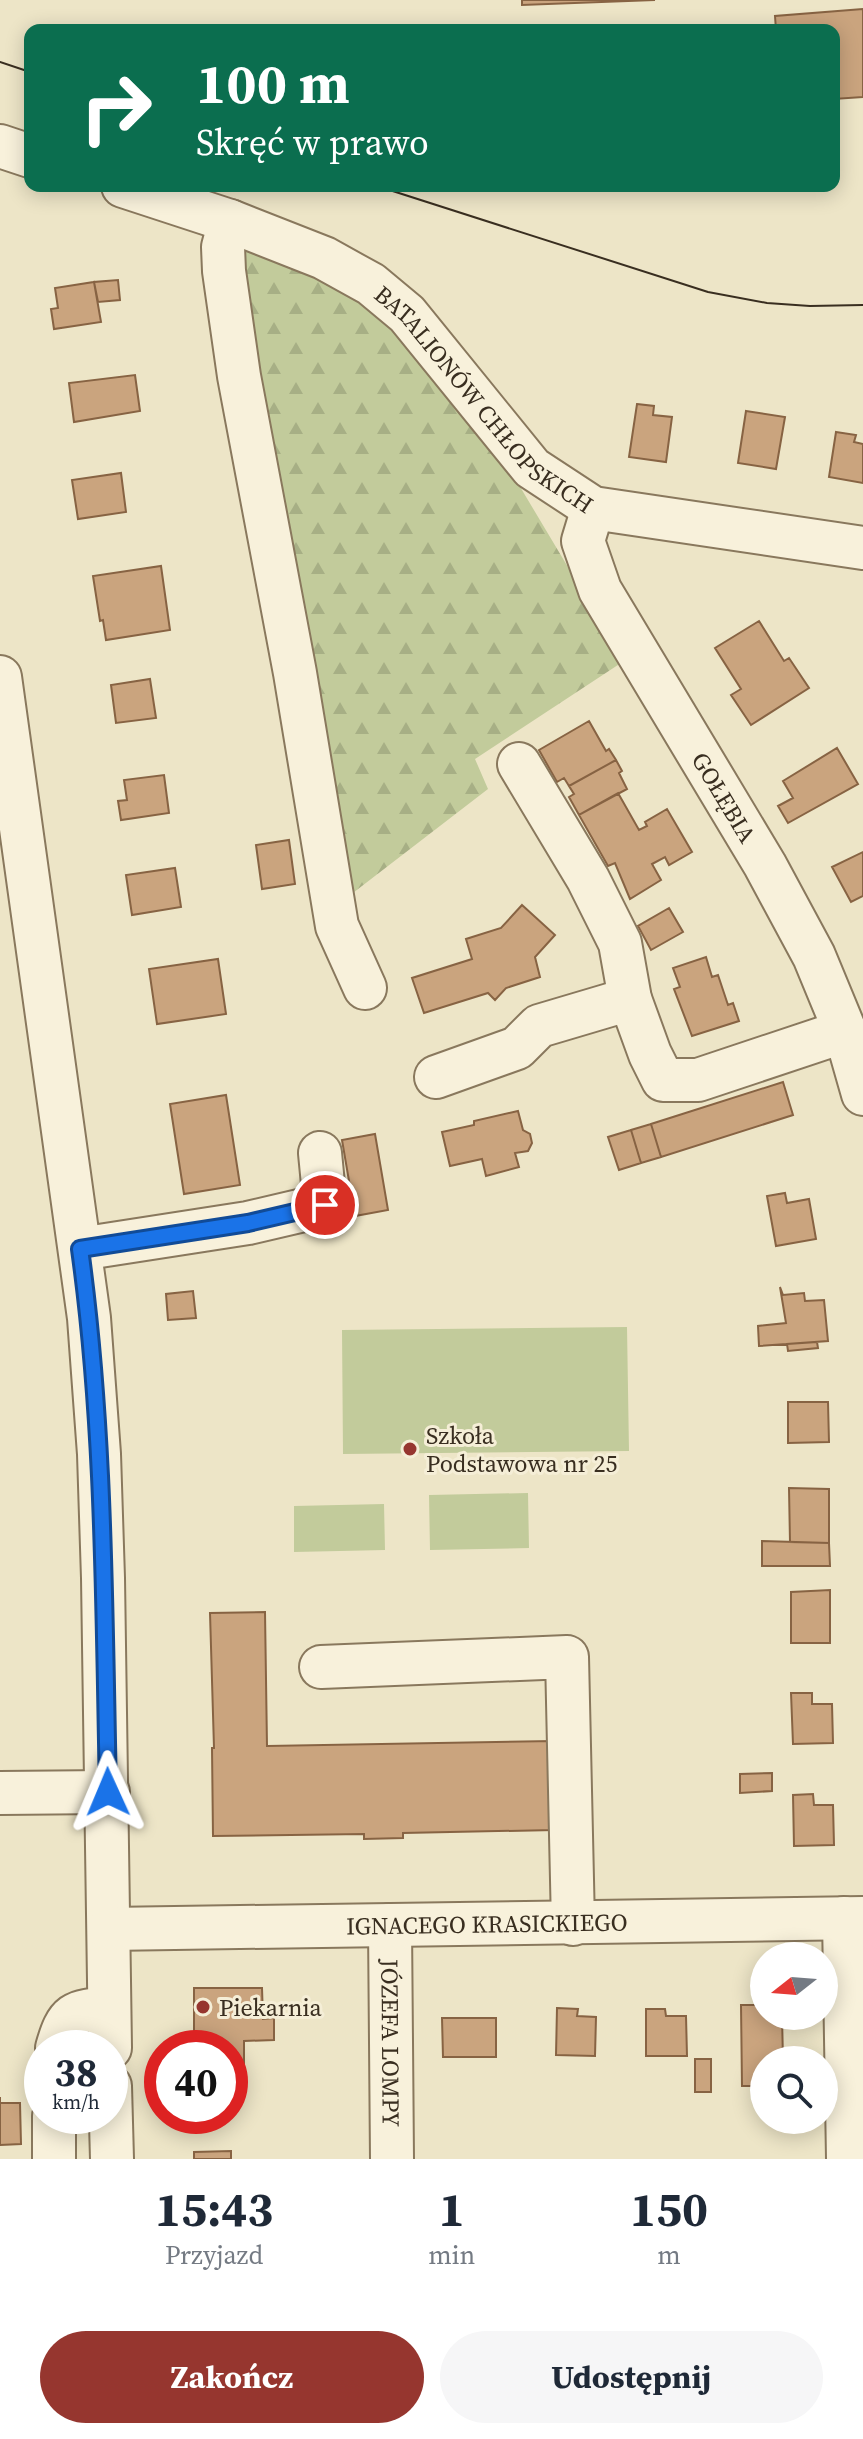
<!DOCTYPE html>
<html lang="pl">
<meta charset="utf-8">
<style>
:root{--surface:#fff;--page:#f6f6f7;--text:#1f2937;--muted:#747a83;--accent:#96362f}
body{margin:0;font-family:"Source Serif 4",serif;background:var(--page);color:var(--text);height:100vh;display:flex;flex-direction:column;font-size:30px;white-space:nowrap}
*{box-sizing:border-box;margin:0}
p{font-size:26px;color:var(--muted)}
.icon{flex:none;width:44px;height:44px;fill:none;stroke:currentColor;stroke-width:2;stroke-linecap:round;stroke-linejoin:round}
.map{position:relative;height:2159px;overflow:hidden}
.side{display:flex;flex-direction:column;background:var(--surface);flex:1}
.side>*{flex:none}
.top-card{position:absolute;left:24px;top:24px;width:816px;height:168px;border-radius:16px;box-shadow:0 4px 20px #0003;background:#0b6e4f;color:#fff;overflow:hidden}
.needle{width:52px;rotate:253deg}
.controls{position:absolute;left:750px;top:1942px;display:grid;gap:16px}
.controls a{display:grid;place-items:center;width:88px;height:88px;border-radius:50%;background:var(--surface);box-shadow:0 4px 20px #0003;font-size:40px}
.speed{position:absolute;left:24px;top:2030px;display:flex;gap:16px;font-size:40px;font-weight:700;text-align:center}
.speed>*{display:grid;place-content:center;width:104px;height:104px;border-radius:50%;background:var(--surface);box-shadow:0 4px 20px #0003;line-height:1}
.speed small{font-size:20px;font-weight:400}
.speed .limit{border:12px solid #d22;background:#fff;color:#111}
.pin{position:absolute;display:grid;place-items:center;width:68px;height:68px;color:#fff;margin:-34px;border:4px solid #fff;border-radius:50%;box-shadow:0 2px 8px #0007}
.me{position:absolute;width:88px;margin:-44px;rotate:359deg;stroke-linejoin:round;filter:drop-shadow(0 0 6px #0008)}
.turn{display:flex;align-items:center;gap:28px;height:168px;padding:0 40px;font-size:36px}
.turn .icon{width:104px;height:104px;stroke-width:2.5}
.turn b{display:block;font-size:56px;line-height:68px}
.eta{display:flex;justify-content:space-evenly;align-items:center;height:136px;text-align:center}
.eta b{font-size:48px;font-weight:700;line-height:56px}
.button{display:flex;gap:16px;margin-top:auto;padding:16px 40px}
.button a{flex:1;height:92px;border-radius:48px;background:var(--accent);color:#fff;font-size:32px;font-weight:700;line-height:92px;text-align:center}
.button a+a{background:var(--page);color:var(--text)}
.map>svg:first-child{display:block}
.forest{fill:url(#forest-firs)}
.garden{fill:#c2cb9b}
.building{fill:#caa47e;stroke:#876343;stroke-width:2}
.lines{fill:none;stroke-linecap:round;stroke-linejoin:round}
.minor-casing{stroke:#89785d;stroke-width:46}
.minor{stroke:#f8f1db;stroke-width:42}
.tram{stroke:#392e20;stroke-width:2}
.route-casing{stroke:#114b97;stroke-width:20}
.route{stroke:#1a73e8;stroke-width:14}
.poi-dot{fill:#96362f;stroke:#f5eed7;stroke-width:3}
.labels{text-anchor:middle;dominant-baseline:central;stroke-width:6;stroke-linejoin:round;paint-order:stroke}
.street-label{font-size:24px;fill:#392e20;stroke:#f5eed7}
.poi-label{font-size:24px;fill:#392e20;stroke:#f5eed7;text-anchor:start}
</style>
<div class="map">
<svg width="863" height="2159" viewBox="0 0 863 2159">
<defs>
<pattern id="forest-firs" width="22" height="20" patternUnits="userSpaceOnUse" patternTransform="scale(2)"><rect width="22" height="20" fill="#c2cb9b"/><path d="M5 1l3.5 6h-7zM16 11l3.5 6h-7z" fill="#a7af85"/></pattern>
</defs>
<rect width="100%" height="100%" fill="#ede5c7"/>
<!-- forest -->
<path class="forest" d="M232,247l24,2 92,45 79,66 92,125 105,176 -149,98 13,30 -139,107z"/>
<!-- garden -->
<path class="garden" d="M627,1327l2,124 -286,3 -1,-124z
M528,1493l1,55 -99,2 -1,-55z
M384,1504l1,46 -91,2v-46z"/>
<!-- building -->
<path class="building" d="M522,0h133l-133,5z
M863,9v88l-29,2v-69h-58l-1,-14z
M118,280l2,20 -22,2 -4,-20z
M94,282l7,40 -47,7 -3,-20 7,-1 -3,-20z
M135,375l5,36 -66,11 -5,-39z
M637,404l17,2 -1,9 19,2 -6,45 -37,-5z
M746,411l39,6 -9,52 -38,-6z
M836,432l20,3 -2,7 9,2v39l-34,-6z
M121,473l5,39 -48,7 -6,-39z
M161,566l9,64 -64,10 -3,-20 -3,1 -7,-45z
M759,621l25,40 5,-3 20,30 -58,37 -20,-30 10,-6 -26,-41z
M150,679l6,39 -40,5 -5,-38z
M589,721l17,30 3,-2 7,11 -47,26 -5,-8 -7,4 -18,-32z
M837,748l21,36 -70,39 -10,-17 15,-8 -10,-17z
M616,760l6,11 -3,2 8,16 -48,26 -10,-18 5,-3 -5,-8z
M164,775l5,38 -48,7 -3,-19 9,-1 -3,-20z
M618,793l21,37 8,-4 -2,-4 22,-13 25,43 -23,13 -4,-8 -13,7 9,16 -31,19 -15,-36 -7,3 -29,-51z
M289,840l6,44 -33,5 -6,-44z
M863,852v44l-12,6 -19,-35z
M175,868l6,39 -49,8 -6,-40z
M522,905l33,30 -20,22 5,20 -34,11 -11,12 -7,-7 -64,20 -12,-35 60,-19 -6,-20 35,-11z
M669,908l14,24 -32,18 -13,-24z
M706,957l6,20 6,-2 10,30 5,-2 6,18 -47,15 -18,-47 6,-2 -7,-19z
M218,959l8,55 -69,10 -8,-55z
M783,1082l10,33 -132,42 -10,-33z
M226,1095l14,90 -56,9 -14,-90z
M518,1111l5,19 7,4 2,9 -4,8 -13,2 4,14 -33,9 -4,-17 -32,7 -8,-34 32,-7v-4z
M651,1124l10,33 -20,6 -10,-33z
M631,1130l10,33 -22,7 -11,-33z
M375,1134l13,76 -33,6 -13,-76z
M785,1193l2,10 22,-4 7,40 -40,7 -9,-50z
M780,1287l3,8 21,-2 1,8 19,-1 4,41 -69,5 -1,-20 28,-3z
M193,1291l3,27 -28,2 -2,-26z
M817,1342l1,6 -30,3 -1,-7z
M788,1402h40l1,40 -41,1z
M789,1488l40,1v54l-39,-1z
M762,1541l67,2 1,23h-68z
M830,1590v53h-39v-51z
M265,1612l2,134 286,-5 1,89 -151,3v5l-39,1v-5l-151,2 -1,-88h2l-4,-135z
M791,1693h21v11h20l1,39 -40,1z
M772,1773v18l-32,2v-19z
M813,1794l1,11h19l1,40 -40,1 -1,-51z
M194,1988h68l1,31 11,-1v22l-30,1v48h-14v-41h-33v-7h-3z
M741,2005h23v11h18l1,44h-19v26h-22z
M557,2008l21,1 -1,7 19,1 -1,39 -39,-1z
M646,2009h19l1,7h20l1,40h-41z
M442,2018h54v39h-53z
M695,2059h16v33h-16z
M0,2097v6h20l1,41 -21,1z
M231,2151v8h-37v-7z"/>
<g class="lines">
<!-- minor casing -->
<g class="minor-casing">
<g id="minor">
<path d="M0,146l30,10"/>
<path id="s1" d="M123,186l107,35 94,37 47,26 36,30 125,154 61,40 270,40"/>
<path d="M230,221l-7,26 1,24 15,105 56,297 42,253 28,62"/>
<path id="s2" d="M593,508l-10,33 17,49 165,275 49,91 31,75 18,63"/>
<path d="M0,677l89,641 10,136 4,124 7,470"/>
<path d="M519,764l69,115 32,64 10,56 20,55 13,26h35l147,-49"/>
<path d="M436,1077l81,-29 22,-22 91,-27"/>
<path d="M80,1249l168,-26 77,-18 -5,-52"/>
<path d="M321,1667l246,-10 6,267"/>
<path d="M0,1793l108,-1"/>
<path d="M844,1918l4,241"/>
<path id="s3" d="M390,1925l2,234"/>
<path id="s4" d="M109,1929l754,-11"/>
<path d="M57,2048c10,-35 16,-38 52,-39"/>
<path d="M110,2086l2,73"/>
<path d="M54,2116v43"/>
</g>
</g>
<!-- minor -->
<use href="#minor" class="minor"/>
<!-- tram -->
<path class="tram" d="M0,62l30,10
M377,186l331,106 59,11 43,3 53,-1"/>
</g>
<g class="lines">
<!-- route casing -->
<g class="route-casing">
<path id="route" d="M108,1792c-4,-181 -3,-363 -28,-543l168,-26 77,-18"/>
</g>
<!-- route -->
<use href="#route" class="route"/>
</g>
<!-- markers -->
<g class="poi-dot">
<circle cx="410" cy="1449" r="8"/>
<circle cx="203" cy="2007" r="8"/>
</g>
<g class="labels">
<!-- street labels -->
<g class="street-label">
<text stroke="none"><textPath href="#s1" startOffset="430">BATALIONÓW CHŁOPSKICH</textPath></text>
<text stroke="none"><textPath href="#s2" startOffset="328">GOŁĘBIA</textPath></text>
<text stroke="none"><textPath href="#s4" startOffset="378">IGNACEGO KRASICKIEGO</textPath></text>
<text stroke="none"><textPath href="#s3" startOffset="118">JÓZEFA LOMPY</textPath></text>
</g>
<!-- poi labels -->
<g class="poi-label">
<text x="426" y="1435">Szkoła<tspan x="426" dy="28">Podstawowa nr 25</tspan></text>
<text x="219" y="2007">Piekarnia</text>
</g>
</g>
</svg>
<div class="controls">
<a><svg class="needle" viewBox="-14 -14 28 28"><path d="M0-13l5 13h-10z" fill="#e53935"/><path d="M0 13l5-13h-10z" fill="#747a83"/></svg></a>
<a><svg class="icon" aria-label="search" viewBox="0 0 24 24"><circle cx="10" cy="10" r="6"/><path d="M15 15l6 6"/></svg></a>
</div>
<div class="speed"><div>38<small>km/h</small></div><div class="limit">40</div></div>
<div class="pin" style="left:325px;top:1205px;background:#d93025"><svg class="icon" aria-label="arrive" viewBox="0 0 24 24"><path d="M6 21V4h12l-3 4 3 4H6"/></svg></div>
<svg class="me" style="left:108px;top:1792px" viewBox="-20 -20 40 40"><path d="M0-17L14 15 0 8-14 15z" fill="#1a73e8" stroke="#fff" stroke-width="4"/></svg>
<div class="top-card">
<div class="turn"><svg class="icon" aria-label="right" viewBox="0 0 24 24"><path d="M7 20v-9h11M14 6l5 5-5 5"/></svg><div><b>100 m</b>Skręć w prawo</div></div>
</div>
</div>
<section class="side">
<div class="eta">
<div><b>15:43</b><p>Przyjazd</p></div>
<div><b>1</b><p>min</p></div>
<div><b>150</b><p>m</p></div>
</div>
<div class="button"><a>Zakończ</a><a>Udostępnij</a></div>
</section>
